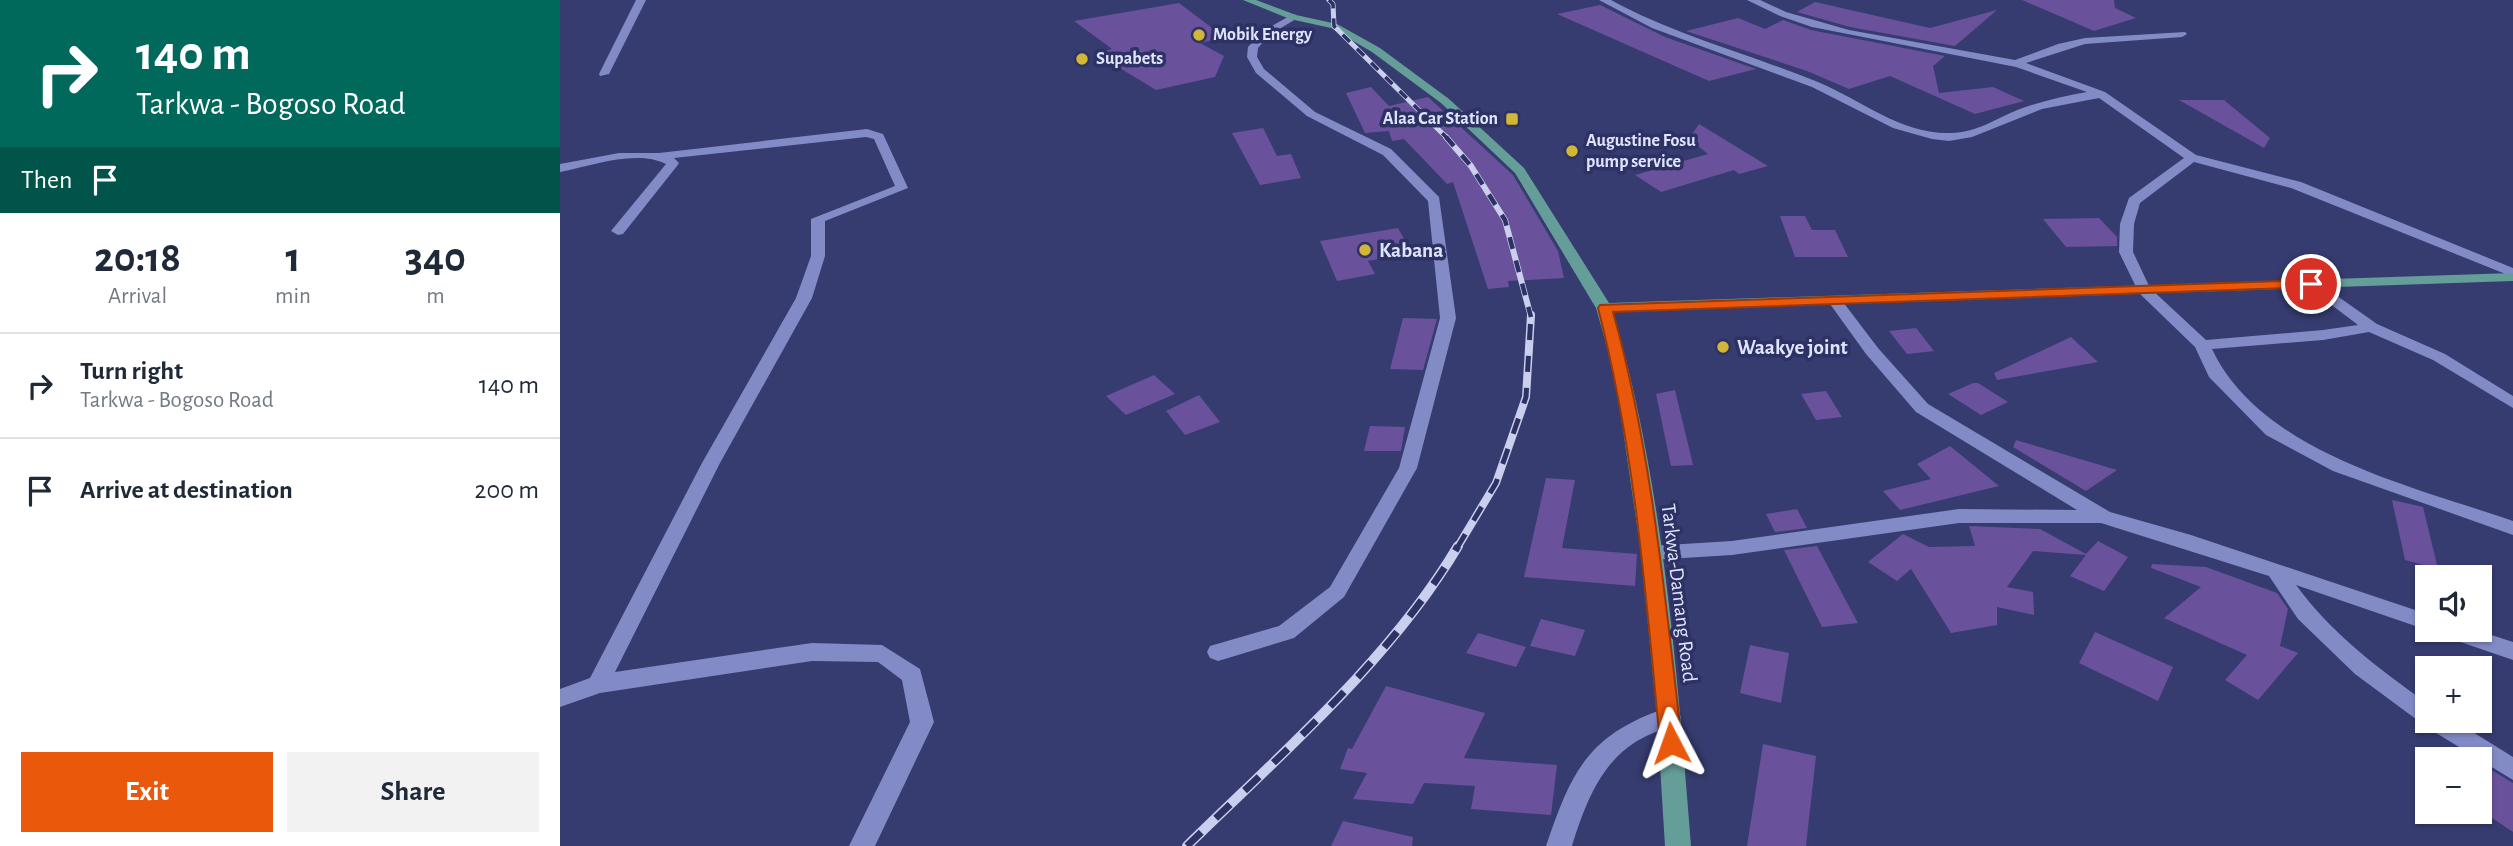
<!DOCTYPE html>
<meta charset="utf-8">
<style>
:root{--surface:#fff;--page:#f2f2f3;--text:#1f2937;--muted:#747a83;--line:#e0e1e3;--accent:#ea580c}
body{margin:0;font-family:"Alegreya Sans",sans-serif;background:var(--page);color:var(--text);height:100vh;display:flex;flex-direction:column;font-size:26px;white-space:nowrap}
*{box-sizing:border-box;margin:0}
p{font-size:23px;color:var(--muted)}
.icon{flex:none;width:38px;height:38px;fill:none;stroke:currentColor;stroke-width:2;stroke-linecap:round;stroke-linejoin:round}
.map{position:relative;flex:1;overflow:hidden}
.panel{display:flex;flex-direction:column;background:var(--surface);width:560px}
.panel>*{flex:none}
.guide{background:#00695c;color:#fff;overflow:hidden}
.fabs{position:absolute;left:1855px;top:565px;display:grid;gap:14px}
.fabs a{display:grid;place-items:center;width:77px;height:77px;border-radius:0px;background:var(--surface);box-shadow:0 2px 5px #0004;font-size:35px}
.pin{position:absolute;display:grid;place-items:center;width:60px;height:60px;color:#fff;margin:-30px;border:4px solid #fff;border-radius:50%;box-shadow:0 2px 7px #0007}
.me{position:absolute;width:77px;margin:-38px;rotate:356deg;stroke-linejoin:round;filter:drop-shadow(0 0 5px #0008)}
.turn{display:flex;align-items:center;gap:24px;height:147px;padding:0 21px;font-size:32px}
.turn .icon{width:91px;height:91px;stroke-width:2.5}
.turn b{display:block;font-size:49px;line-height:60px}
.then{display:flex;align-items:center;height:66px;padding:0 21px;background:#0003;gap:14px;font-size:26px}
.eta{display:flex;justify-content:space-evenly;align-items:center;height:119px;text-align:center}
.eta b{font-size:42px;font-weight:700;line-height:49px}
.cta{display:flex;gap:14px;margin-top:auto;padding:14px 21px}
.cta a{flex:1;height:80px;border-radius:0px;background:var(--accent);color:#fff;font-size:28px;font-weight:700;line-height:80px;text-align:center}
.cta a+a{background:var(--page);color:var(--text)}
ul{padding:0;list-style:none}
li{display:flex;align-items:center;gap:21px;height:105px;padding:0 21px;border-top:2px solid var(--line)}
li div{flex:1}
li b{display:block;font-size:26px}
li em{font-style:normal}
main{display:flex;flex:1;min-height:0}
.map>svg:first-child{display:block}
.building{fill:#69519b}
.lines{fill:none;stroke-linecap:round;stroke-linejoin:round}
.minor{fill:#828bc6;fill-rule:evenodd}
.major{fill:#659e98;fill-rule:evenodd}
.rail-far3-casing{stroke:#cacfed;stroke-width:5}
.rail-far2-casing{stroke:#cacfed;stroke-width:6}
.rail-far1-casing{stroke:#cacfed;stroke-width:8}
.rail-casing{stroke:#cacfed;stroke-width:10}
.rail-far3{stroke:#2d3164;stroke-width:3.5;stroke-dasharray:10;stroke-linecap:butt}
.rail-far2{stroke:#2d3164;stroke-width:4.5;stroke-dasharray:12;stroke-linecap:butt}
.rail-far1{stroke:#2d3164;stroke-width:5;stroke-dasharray:16;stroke-linecap:butt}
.rail{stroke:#2d3164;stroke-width:7;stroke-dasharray:20;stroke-linecap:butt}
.route{fill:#ea580c;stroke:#983908;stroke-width:2}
.poi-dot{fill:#d2b736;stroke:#2d3164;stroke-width:2.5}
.labels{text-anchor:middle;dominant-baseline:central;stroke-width:7;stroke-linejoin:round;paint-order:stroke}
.far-poi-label{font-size:18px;font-weight:bold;fill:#dfe4fe;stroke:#2d3164;text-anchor:start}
.poi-label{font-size:21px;font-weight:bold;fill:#dfe4fe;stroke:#2d3164;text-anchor:start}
.street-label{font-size:21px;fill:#dfe4fe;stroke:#2d3164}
</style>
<main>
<section class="panel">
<div class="guide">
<div class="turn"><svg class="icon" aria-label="right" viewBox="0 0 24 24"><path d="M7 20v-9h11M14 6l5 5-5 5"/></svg><div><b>140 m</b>Tarkwa - Bogoso Road</div></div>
<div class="then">Then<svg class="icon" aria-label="arrive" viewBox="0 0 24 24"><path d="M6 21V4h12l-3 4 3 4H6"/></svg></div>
</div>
<div class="eta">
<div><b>20:18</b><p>Arrival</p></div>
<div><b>1</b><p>min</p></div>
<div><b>340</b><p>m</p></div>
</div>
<ul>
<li><svg class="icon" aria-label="right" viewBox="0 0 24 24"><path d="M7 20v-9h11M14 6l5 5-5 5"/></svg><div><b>Turn right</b><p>Tarkwa - Bogoso Road</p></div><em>140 m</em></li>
<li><svg class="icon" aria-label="arrive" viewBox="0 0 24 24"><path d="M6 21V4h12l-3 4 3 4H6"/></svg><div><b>Arrive at destination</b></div><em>200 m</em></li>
</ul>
<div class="cta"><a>Exit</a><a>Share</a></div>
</section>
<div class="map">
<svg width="1953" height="846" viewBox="0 0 1953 846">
<rect width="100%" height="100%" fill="#363c70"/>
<!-- building -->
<path class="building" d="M1462,0h92l1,8 21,10 -42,13z
M1255,2l115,26 67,-18 -42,36 -105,-19 -53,-15z
M619,3l45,34 -24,6 24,13 -9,21 -59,13 -61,-37 17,-4 -38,-28z
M1040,5l65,32 91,32 -47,12 -152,-67z
M1178,18l27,11 18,-9 28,10 134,26 -12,10 6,27 54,-6 31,14 -49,13 -85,-38 -41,13 -42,-18 -121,-40z
M811,87l18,19 39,-9 85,78 45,76 6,27 -56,3 1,6 -21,2 -35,-107 -6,2 -43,-45 -12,2 -3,-10 -24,2 -19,-40z
M1619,100h45l46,38 -6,10z
M1139,124l69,42 -29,8 -5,-4 -73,22 -26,-17 73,-21 -19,-15z
M703,128l14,28 14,-2 10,24 -41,7 -28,-52z
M1220,216h25l7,14h23l13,27h-53z
M1539,218l18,19v9l-51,1 -23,-28z
M838,228l14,25 -44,8 7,13 -38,7 -17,-40z
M843,318l34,1 -14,51 -33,-1z
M1356,328l18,23 -27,3 -18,-23z
M1511,337l27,25 -101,18 -3,-7z
M594,375l21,19 -49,21 -20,-19z
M1413,383h5l30,19 -27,13 -33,-21z
M1115,390l18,75 -22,1 -15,-72z
M1266,391l16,26 -26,3 -15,-26z
M639,395l21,27 -35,13 -19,-24z
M810,426l35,1 -4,24h-37z
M1456,440l101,30 -31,21 -73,-44z
M1390,446l49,40 -99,24 -17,-19 48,-12 -14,-15z
M986,478l29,2 -13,68 75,6 -2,32 -111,-9z
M1832,500l31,7 15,62 -33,-9z
M1237,509l10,19 -32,4 -9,-18z
M1409,526l71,3 46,25 12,-13 30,16 -24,34 -34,-15 16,-21 -53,-4 -26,36 26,5 1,23 -37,-8v18l-46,8 -40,-64 -14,12 -29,-19 35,-28 26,13 46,-1z
M1257,546l27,51 14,26 -36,4 -38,-77z
M1592,564l54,3 71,26 11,16 -8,37 18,7 -40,47 -33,-20 22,-25 -83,-37 37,-31 -50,-19z
M981,619l44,11 -10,26 -45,-10z
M1535,632l78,35 -15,34 -79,-38z
M918,633l48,14 -10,20 -50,-14z
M1190,645l39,8 -8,50 -41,-10z
M826,686l99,27 -21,45 93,7 -6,50 -80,-6 4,-23 -51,-3 -11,21 -60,-5 14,-26 -27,-4 8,-21 4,1z
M1203,744l53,12 -10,90h-59z
M1920,763l33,20v49l-33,-22z
M783,821l70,16 -1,9h-81z"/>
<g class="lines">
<!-- minor -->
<path class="minor" d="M76,0h10l-37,74 -9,2 -1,-2z
M1039,0h12c66,36 138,54 207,82 43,18 84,53 133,51 25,0 46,-15 69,-24 22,-8 45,-13 67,-17l-71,-25 -204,-40 -32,-11 -33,-16h13l26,12 63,18 166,30 43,-16 27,-6 100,-6 2,2 -5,3 -97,7 -59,19 79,29 91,63 105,27 212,86v9l-222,-89 -97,-26 -54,41 -6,21 -1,28 17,36 56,52 117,-10 35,-5 -54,-41 2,-3h10l61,43 68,30 68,42v12l-80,-48 -64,-28 -46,8 -111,9c49,104 200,137 301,172v14l-180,-64 -67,-36 -57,-58 -14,-30 -56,-54 -20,-41 1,-28 9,-26 55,-40 -85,-60 -57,11 -70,28 -23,4 -17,-2 -39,-11 -81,-41 -160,-59z
M733,14l3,1v4l-27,16 -11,13 -1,9 7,12 51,43 76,37 48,48 17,121 -39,150 -73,129 -50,41 -76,23 -8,-3 -3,-6 3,-6 69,-20 51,-39 69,-119 41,-150 -12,-117 -45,-46 -76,-39 -51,-43 -9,-16 1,-10 15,-16z
M307,129l16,5 25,54 -83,33v35l-13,42 -92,165 -105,209 197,-29 70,2 38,24 14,53 -59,124h-26l61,-124 -8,-42 -24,-18 -66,-1 -212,32 -40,14v-18l30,-11 112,-215 94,-165 15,-42v-37l84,-33 -21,-47 -8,-2 -192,21 5,5 -2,3 -54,68 -5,1 -7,-4 55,-67c-30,-15 -75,2 -106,8v-8l59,-11h40z
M1275,296l5,2 38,50 50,56 182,108 81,23 236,79v16l-131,-45c35,48 83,84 131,118v18h28l58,36v23l-85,-52 -73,-54 -57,-55 -29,-43 -168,-53h-142l-227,32 -81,5 -7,-2 -3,-5 3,-5 7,-2 81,-5 227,-32 118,1 -161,-98 -50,-58 -36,-50 -3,-3 3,-3z
M1880,630h36l37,12v18l-70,-24z
M1109,707l8,3 4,7 -4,7c-13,5 -28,10 -40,17 -37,22 -53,66 -65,105h-26c26,-77 43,-112 123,-139z"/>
<!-- major -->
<path class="major" d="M683,0h13l40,15 41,9 43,24 69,51 75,69 85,135 904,-30v8l-900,31c50,170 64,358 78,534h-26l-8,-129 -16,-164 -26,-178 -19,-67 -81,-135 -74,-70 -69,-51 -41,-24 -41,-9z"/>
<!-- rail-far3 casing -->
<g class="rail-far3-casing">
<path id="rail-far3" d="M769,0l4,4 1,22 114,113"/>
</g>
<!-- rail-far2 casing -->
<g class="rail-far2-casing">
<path id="rail-far2" d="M886,137l25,29 34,54 26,97"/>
</g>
<!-- rail-far1 casing -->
<g class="rail-far1-casing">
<path id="rail-far1" d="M897,548l39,-65 30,-86 5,-82"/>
</g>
<!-- rail casing -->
<g class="rail-casing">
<path id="rail" d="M627,846c93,-91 204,-187 271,-300"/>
</g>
<!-- rail-far3 -->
<use href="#rail-far3" class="rail-far3"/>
<!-- rail-far2 -->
<use href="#rail-far2" class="rail-far2"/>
<!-- rail-far1 -->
<use href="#rail-far1" class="rail-far1"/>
<!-- rail -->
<use href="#rail" class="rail"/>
</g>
<!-- route -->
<path class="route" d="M1751,280l4,1v6l-702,25c39,140 52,286 69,431l-3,6 -8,3 -8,-3 -3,-6c-14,-146 -25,-293 -62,-435l2,-3z"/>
<!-- markers -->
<g class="poi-dot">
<circle cx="639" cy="35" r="7"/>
<circle cx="522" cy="59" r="7"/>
<rect x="945" y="112" width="14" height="14" rx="3.5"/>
<circle cx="1012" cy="151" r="7"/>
<circle cx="805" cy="250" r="7"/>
<circle cx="1163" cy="347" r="7"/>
</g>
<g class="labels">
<!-- far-poi labels -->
<g class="far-poi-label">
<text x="653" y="35">Mobik Energy</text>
<text x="536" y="59">Supabets</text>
<text x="938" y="119" text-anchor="end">Alaa Car Station</text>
<text x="1026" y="141">Augustine Fosu<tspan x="1026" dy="21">pump service</tspan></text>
</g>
<!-- poi labels -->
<g class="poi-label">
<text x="819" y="250">Kabana</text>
<text x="1177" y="347">Waakye joint</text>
</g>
<!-- street labels -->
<g class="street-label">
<text transform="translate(1119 593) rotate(83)">Tarkwa-Damang Road</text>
</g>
</g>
</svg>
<div class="fabs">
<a><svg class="icon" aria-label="sound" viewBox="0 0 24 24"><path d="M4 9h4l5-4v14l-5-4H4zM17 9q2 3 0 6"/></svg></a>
<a>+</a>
<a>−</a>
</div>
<div class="pin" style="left:1751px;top:284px;background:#d93025"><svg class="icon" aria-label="arrive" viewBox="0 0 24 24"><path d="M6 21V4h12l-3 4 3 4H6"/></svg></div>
<svg class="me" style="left:1111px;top:743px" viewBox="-20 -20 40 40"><path d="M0-17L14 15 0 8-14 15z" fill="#ea580c" stroke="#fff" stroke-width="4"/></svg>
</div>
</main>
